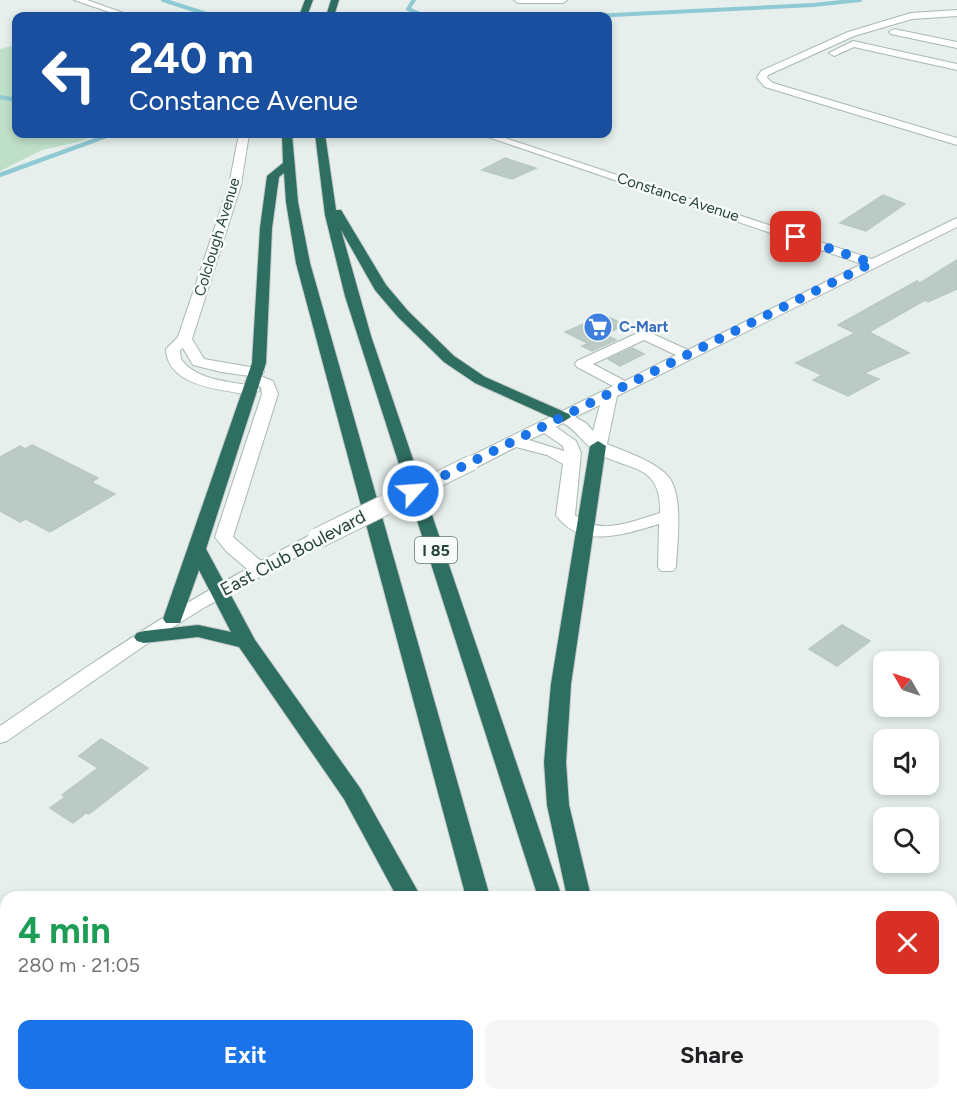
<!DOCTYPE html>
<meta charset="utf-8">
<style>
:root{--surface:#fff;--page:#f6f6f6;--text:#202124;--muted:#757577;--accent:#1a73e8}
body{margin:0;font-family:Figtree,sans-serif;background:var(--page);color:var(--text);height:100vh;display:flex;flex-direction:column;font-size:22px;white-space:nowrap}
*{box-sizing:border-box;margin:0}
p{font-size:20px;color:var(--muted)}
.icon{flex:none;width:33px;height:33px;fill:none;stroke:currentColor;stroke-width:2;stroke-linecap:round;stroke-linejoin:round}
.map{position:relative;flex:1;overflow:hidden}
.sheet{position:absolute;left:0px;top:891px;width:957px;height:210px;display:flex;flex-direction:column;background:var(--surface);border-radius:18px 18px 0 0;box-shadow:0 3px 9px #0003}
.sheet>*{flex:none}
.guide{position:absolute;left:12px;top:12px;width:600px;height:126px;border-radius:12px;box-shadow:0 3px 9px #0003;background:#1a4fa0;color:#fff;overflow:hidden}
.needle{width:39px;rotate:309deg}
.buttons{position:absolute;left:873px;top:651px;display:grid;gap:12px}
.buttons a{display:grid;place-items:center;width:66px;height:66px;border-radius:12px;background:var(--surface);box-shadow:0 3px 9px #0003;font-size:30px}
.pin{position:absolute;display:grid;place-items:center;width:51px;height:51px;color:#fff;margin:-26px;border-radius:12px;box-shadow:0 3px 9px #0006}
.me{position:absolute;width:66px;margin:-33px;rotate:64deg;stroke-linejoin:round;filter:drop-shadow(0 0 4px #0008)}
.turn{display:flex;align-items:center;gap:21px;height:126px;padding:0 18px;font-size:27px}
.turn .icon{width:78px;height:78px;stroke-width:2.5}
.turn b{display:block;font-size:42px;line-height:51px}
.round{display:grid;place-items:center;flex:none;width:63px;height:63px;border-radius:12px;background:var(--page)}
.head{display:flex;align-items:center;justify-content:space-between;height:102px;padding:0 18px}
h1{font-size:36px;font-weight:700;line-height:45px;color:#1e9e55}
.button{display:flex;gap:12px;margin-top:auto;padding:12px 18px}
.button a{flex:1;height:69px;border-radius:12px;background:var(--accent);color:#fff;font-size:24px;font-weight:700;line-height:69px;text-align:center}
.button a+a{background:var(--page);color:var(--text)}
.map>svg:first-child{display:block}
.green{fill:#bfe0c8}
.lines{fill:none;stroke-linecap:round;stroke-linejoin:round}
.stream-far1{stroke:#8ec9d4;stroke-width:4}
.stream{stroke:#8ec9d4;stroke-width:4.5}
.building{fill:#bbcac4;stroke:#b8c9c2;stroke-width:1.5}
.minor-casing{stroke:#a8b8b2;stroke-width:2}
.highway-casing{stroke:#c2cac8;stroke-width:2}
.minor{fill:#fff;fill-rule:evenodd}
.highway{fill:#2f6f62;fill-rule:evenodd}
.minor-bridge-far1-casing{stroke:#a8b8b2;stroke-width:17;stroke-linecap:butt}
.minor-bridge-casing{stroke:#a8b8b2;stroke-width:22;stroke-linecap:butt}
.minor-bridge-far1{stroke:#fff;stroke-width:15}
.minor-bridge{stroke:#fff;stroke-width:20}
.route{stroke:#1a73e8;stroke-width:10;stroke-dasharray:0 18}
.labels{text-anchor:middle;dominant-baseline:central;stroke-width:5;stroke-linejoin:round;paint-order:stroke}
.far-street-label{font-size:15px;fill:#24423a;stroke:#f7fbf9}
.far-shop-label{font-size:15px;font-weight:bold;fill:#366cbe;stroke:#f7fbf9;text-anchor:start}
.shield{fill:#f7fbf9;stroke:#637a73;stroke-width:1.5}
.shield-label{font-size:16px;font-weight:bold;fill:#24423a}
.street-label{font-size:18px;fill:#24423a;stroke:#f7fbf9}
</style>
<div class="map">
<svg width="957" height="1101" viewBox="0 0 957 1101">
<rect width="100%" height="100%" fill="#e6efeb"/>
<!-- green -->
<path class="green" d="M16,45v89h82l-20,8 -36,8 -42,21v-122z"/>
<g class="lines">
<!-- stream-far1 -->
<path class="stream-far1" d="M163,0l50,16
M414,0l-6,9 17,7
M592,16l221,-11 47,-5
M0,97l16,3"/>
<!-- stream -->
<path class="stream" d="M0,175l112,-41"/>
</g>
<!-- building -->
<path class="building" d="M505,158l31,10 -24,11 -30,-9z
M883,195l22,9 -39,27 -26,-8z
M957,260v29l-29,13 -3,-2 -56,32 40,21 -45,20 15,6 -31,17 -35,-16 9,-5 -26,-12 59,-30 -17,-8 79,-44 3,2z
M604,315l21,10 -38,18 -22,-11z
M606,335l10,5 -24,11 -10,-5z
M632,348l12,6 -24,12 -12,-7z
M32,445l66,33 -7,4 24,12 -65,38 -24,-13 -6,3 -20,-11v-54l20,-11 5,3z
M842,625l28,16 -33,25 -28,-17z
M101,739l47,29 -59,46 -3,-1 -13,10 -23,-15 15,-11 -3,-2 36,-27 -19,-12z"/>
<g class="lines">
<!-- minor casing -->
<g class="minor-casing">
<path id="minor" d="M74,0h13l45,16h-11z
M514,0h53l-4,3h-45z
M957,10v6l-45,3 -58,17 -86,39 -1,3 6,5 184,55v7l-192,-58 -8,-9 4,-7 87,-39 63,-19z
M894,29l63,13v6l-66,-14 -2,-2z
M853,41l104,23v6l-103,-23 -20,9 -5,-3z
M239,134h10l-8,51 -49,154 12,20 58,10 2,3 -4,4 13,5 5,13 -45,143 28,24 51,-27h12l3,4 -3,4 -119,65 -54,34 -144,100 -7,2v-17c81,-55 161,-111 247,-157l-21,-18 -11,-14 47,-143 -1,-7 -14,-8 3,-3 -29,-4 -28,-7 -10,-17 -3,2 1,9c16,23 52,22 76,28l3,3 -8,5c-29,-5 -85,-8 -86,-46l12,-12 51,-152z
M479,134h14l379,125 85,-41v9l-340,169 -10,48c19,8 42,15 58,29 20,17 12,69 11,94l-3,4h-12l-3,-4 1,-43c-34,10 -78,26 -103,-9l7,-51 -16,-9 -31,-8 -39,20h-12l-2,-4 2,-4 148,-73 -36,-19 -2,-3 2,-3 67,-31 44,20 174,-86zM644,340l32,15 -51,26 -32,-17zM600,405l-7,26 -7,-8 -11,-6zM563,423c13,7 18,17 28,25 30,25 71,10 69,65 -27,8 -61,24 -85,2l6,-62 -5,-12 -20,-14zM544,433l19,13 1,5 -35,-11z"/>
</g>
<!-- highway casing -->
<g class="highway-casing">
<path id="highway" d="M305,0h8l-6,16h-8z
M331,0h8l-5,16h-8z
M282,134h10l6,68 12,61 180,634h-24l-170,-634 -10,-61 -2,-29 -5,4 -7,51 -6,135 -60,186 49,91 105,148 61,109h-24l-53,-98 -105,-152 -41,-10 -54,6 -7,-2 -3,-4 3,-4 7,-2 54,-6 33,7 -32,-62 -19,53h-14l-3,-4 89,-256 8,-135 7,-52 16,-13z
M315,134h10l11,76h5l45,75 22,26 46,45 31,21 84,37 2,3 -8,5 -6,-2 -82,-37 -31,-21 -46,-45 -23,-27 -34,-60 30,106 191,561h-24l-193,-601 -20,-81z
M598,441l8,5 -35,238 -5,78 3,43 22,92h-24l-20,-92 -3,-43 7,-78 39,-238z
M484,1095h28l2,6h-28z
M518,1095h28l2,6h-28z
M602,1095h28l1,6h-28z"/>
</g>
<!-- minor -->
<use href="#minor" class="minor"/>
<!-- highway -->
<use href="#highway" class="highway"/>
<!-- minor-bridge-far1 casing -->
<g class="minor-bridge-far1-casing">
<path id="minor-bridge-far1" d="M382,507l89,-44"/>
</g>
<!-- minor-bridge casing -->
<g class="minor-bridge-casing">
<path id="minor-bridge" d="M318,538l67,-33"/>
</g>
<!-- minor-bridge-far1 -->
<use href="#minor-bridge-far1" class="minor-bridge-far1"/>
<!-- minor-bridge -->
<use href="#minor-bridge" class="minor-bridge"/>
</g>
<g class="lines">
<!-- route -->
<path class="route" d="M413,491l459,-228 -76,-26"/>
</g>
<!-- icons -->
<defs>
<g id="supermarket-disc" transform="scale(1.5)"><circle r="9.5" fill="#3f7fe0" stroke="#f7fbf9"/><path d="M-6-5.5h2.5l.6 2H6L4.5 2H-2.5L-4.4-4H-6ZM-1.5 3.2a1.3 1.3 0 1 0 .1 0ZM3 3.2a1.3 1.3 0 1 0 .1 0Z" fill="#fff"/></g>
</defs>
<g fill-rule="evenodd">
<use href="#supermarket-disc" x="598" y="327"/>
</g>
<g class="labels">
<!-- far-street labels -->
<g class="far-street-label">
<text transform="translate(678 197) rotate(18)">Constance Avenue</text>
<text transform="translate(217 237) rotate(-73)">Colclough Avenue</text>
</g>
<!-- far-shop labels -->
<g class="far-shop-label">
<text x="619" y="327">C-Mart</text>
</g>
<!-- shield labels -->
<rect class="shield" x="415" y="537" width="42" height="26" rx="4.5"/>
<g class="shield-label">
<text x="436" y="550">I 85</text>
</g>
<!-- street labels -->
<g class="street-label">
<text transform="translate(293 553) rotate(-28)">East Club Boulevard</text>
</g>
</g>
</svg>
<div class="buttons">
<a><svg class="needle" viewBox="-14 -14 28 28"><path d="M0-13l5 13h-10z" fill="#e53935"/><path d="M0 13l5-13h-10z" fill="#757577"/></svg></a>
<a><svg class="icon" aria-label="sound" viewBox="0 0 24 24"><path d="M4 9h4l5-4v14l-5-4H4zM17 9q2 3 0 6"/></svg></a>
<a><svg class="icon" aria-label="search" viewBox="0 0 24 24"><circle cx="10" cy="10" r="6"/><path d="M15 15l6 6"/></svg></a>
</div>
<div class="pin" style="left:796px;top:237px;background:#d93025"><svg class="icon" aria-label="arrive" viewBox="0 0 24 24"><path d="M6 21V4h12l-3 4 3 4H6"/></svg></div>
<svg class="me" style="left:413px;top:491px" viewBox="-20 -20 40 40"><circle r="17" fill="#1a73e8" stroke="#fff" stroke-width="3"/><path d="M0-11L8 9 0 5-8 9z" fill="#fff"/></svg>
<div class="guide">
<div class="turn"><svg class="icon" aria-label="left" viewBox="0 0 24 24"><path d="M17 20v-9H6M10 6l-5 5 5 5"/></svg><div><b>240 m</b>Constance Avenue</div></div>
</div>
<section class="sheet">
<div class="head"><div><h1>4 min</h1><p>280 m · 21:05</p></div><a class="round" style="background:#d93025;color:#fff"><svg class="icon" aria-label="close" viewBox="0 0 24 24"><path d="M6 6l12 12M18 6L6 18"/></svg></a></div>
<div class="button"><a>Exit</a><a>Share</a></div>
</section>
</div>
